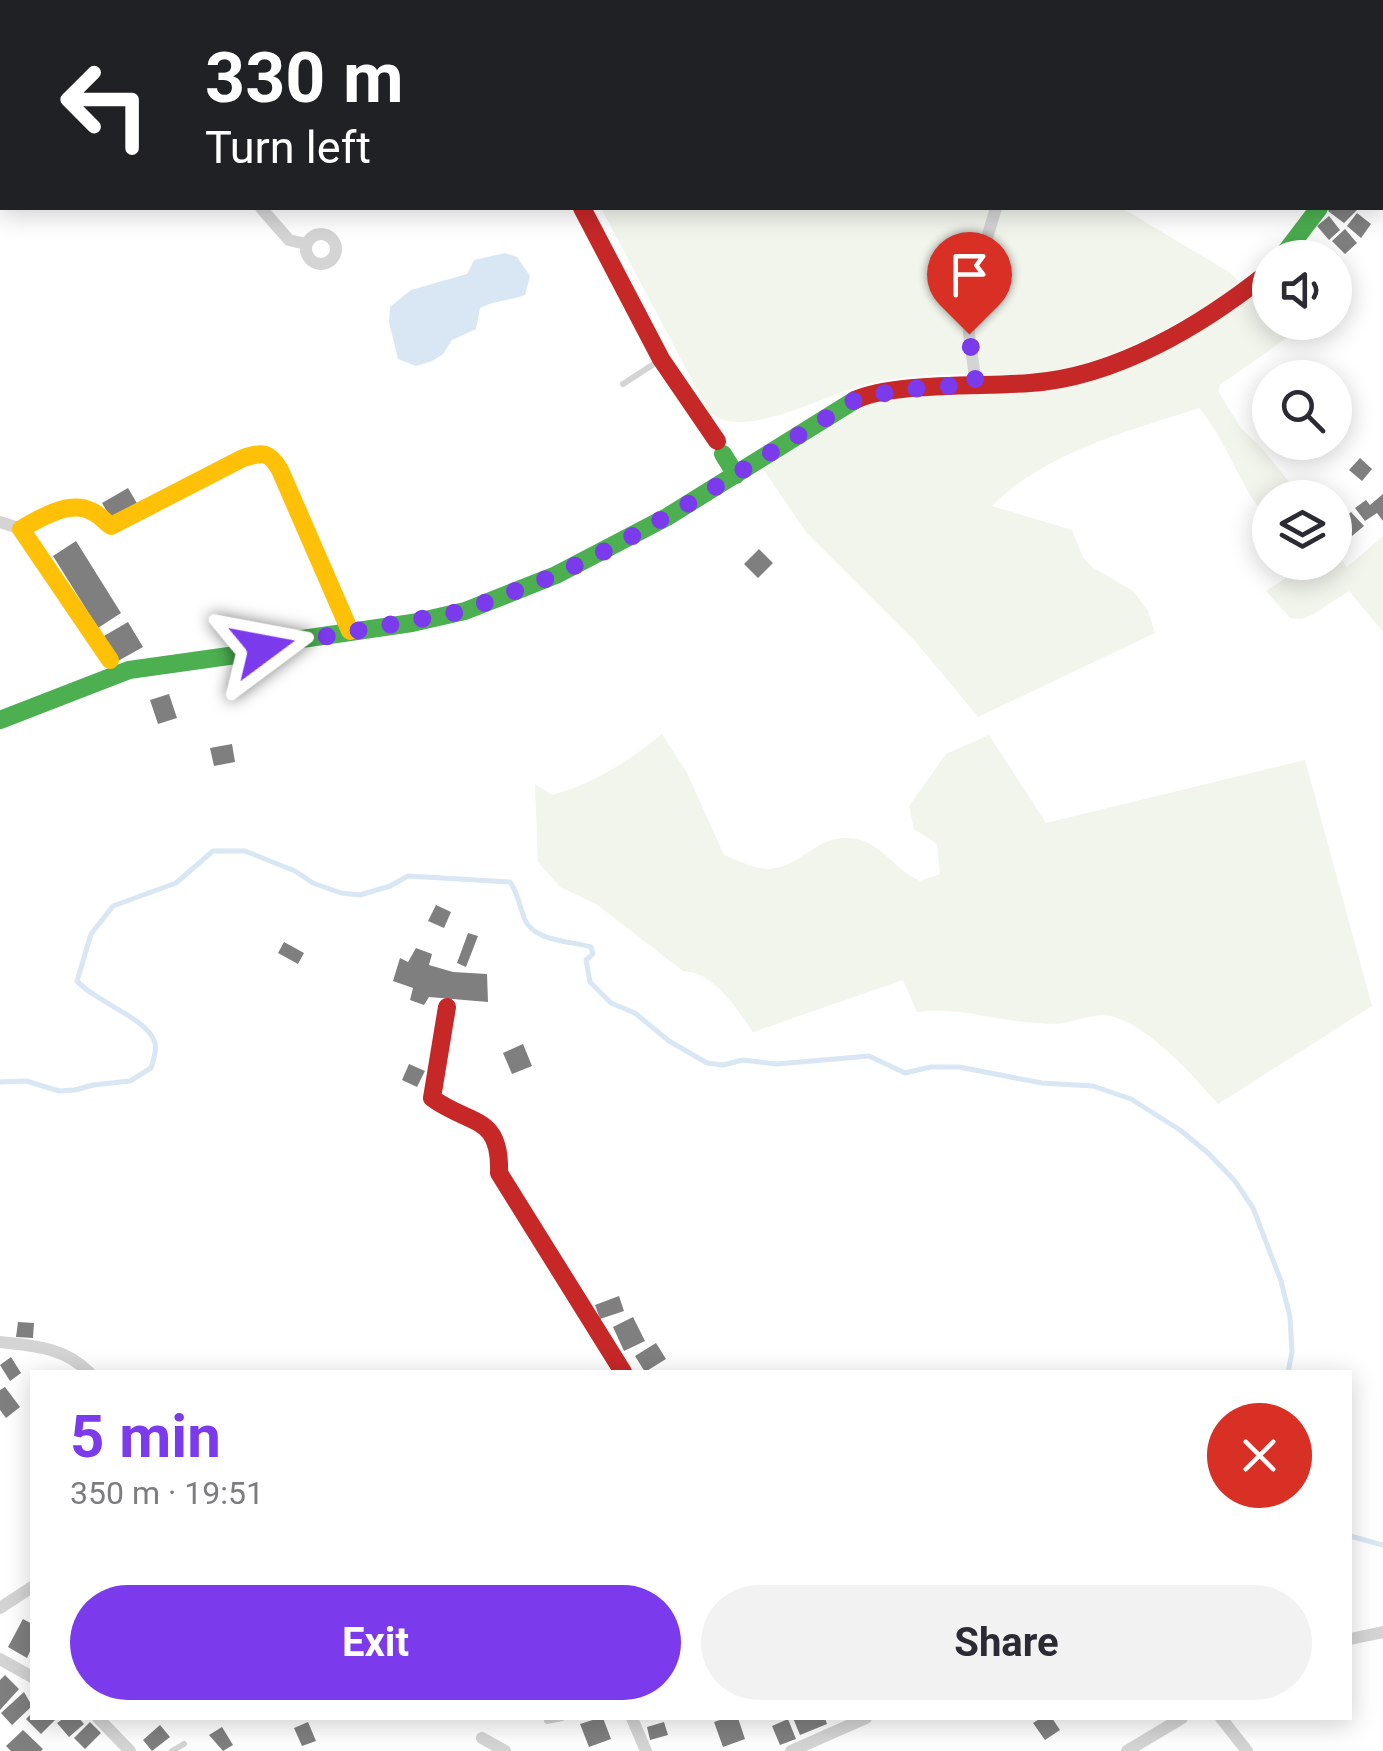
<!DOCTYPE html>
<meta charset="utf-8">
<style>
:root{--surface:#fff;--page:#f2f2f3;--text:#2b2b33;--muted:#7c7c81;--accent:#7c3aed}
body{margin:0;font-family:Roboto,sans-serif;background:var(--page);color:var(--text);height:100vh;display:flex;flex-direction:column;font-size:38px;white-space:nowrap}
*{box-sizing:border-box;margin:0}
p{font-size:32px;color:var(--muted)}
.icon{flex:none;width:55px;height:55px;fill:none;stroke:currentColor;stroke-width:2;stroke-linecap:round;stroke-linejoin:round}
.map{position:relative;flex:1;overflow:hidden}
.panel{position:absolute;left:30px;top:1370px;width:1322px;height:350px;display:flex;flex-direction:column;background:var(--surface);border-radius:0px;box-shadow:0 5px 25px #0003}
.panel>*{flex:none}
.banner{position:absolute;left:0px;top:0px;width:1385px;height:210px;box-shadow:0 5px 25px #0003;background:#202124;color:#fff;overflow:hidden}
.buttons{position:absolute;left:1252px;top:240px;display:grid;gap:20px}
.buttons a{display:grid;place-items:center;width:100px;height:100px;border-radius:50%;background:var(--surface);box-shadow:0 5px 25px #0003;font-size:50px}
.pin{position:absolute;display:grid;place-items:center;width:85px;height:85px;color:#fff;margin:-102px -42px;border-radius:50% 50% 50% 0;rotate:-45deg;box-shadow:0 0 10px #0007}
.pin .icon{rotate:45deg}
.me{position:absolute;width:110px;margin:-55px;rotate:77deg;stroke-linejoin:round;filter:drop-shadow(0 0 8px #0008)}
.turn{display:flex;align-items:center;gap:35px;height:210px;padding:0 40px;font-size:45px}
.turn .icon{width:130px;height:130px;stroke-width:2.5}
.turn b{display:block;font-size:70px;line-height:85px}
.round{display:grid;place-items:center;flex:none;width:105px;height:105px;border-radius:52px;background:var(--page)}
.overview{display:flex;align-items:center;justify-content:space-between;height:170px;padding:0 40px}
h1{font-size:60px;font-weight:700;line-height:75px;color:var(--accent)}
.button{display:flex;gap:20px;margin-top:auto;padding:20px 40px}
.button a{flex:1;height:115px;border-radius:60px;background:var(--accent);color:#fff;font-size:40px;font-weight:700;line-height:115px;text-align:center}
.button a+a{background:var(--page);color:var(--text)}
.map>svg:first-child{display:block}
.green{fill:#f1f5ec}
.water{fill:#d8e7f3}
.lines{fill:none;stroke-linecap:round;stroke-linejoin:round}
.stream{stroke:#d8e7f3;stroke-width:5}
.building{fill:#7f7f7f}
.lane{stroke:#d4d4d4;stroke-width:6}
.street{stroke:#d4d4d4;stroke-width:12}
.fast{stroke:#4caf50;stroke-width:18}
.slow{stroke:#ffc107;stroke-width:18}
.jam{stroke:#c62828;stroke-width:18}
.route{stroke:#7c3aed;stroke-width:18;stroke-dasharray:0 32.4}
</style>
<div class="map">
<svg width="1383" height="1751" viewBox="0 0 1383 1751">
<rect width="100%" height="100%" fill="#fff"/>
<!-- green -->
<path class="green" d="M408,0h611l1,2h-611z
M601,208h521l107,64 15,14c-61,34 -111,65 -179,84 -28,8 -55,5 -83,4 -38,0 -78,1 -114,10 -39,8 -124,59 -159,28z
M1270,280v42l38,1 -88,62 -2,6 23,37 21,20 39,49 -31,1v23c-30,-31 -41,-78 -71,-113 -70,23 -154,44 -207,98l80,24 11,27 9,10 41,24 15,20 7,22 -177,84 -62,-75 -110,-110 -43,-63 89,-64 32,-8 147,-6 202,-80z
M1383,536v96l-34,-41 -37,24 -10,4 -12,-1 -24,-27 20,-13 3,-15 46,-1v-13l12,18z
M662,734l25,39 37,82c13,5 32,15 45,14 32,-2 46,-32 78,-31 32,0 46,31 73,43l20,-7 -3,-30 -23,-15 -5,-23 37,-52 43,-19 57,88 259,-63 67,246 -154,98c-23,-27 -72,-81 -108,-88 -15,-3 -31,4 -46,7 -11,2 -27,0 -39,-1 -39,-4 -66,-15 -108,-10l-14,-32 -150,52c-17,-24 -39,-60 -70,-61l-87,-67 -36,-17 -22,-25 -3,-78 17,11c43,-12 75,-33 110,-61z"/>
<!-- water -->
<path class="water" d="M505,253l12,4 13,19 -5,19c-16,6 -30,5 -45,13l-4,21 -24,11 -9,14 -11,7 -16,5 -18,-7 -9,-37 1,-15 21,-17 56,-16 7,-14z"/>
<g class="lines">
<!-- stream -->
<path class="stream" d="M0,1082l26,-1 33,10 16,-1 18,-5 37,-4 21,-13c2,-7 6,-17 4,-25 -7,-25 -60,-41 -78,-62l14,-47 22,-28 63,-23 37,-32h32l50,20 18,12 28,10 19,2 30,-9 18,-10 102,6c9,13 9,24 15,38 10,22 47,21 66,27l2,7 -7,6 4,22 21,21 24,10 34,28 38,22 16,2 20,-5 34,4 92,-8 36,17 26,-6h28l83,16 51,3 38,13 49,31 28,23 27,28 18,27 28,73 9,36 2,35 -4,20
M1350,1536l33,9"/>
</g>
<!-- building -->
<path class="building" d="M1331,208h23l3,2 -13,13 -16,-12z
M1357,213l14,11 -10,14 -14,-12z
M1329,216l11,14 -11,10 -12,-14z
M1345,229l12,14 -12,11 -13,-13z
M1360,458l12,11 -10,12 -13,-11z
M128,488l10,17 -26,15 -10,-17z
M1383,494v27l-6,-8 -12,8 -10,-13 11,-8 4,5z
M1351,512l13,14 -12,10 -9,-17z
M76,541l45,72 -23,15 -45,-72z
M759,549l14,14 -15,15 -14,-14z
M128,622l15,25 -25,14 -14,-25z
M169,694l8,24 -19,6 -8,-24z
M232,744l3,18 -21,4 -4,-18z
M436,905l15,7 -7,16 -16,-7z
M468,933l10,3 -12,31 -9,-4z
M284,942l20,11 -6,11 -20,-11z
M416,948l16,6 -3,11 24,7 34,2 1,28 -59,-5 -5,8 -14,-5 3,-12 -20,-7 7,-23 8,4z
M523,1044l9,22 -20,8 -9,-21z
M409,1064l16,7 -8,16 -15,-7z
M619,1296l5,15 -24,8 -5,-14z
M633,1317l12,24 -21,10 -11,-24z
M18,1322l16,1 -1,15 -17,-1z
M656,1343l10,16 -21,13 -10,-16z
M11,1357l10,16 -11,8 -10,-16z
M5,1387l15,20 -14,11 -6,-8v-20z
M23,1619l9,5v23l-5,11 -19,-11z
M5,1675l14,14 -19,21v-30z
M24,1692l8,14 -20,19 -11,-12z
M32,1713v5h25l-16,16 -15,-15z
M64,1718h15l5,6 -15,13 -12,-14z
M599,1718h4l8,21 -22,8 -9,-23z
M726,1718h12l7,21 -22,8 -9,-25z
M793,1718h32l2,6 -27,11z
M1041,1718h11l8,12 -15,10 -12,-17z
M788,1719l8,20 -16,6 -8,-19z
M90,1722l11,11 -16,16 -11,-11z
M308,1722l8,19 -14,5 -8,-18z
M664,1722l4,13 -18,5 -3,-13z
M160,1725l10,12 -18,14 -9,-11z
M222,1727l11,18 -10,6 -14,-16z
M23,1730l20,19 -2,2h-30l-5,-5z"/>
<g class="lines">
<!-- lane -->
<path class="lane" d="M623,384l37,-24
M547,1721l15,-3
M172,1751l12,-7"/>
<!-- street -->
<path class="street" d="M917,0v2
M964,2v-2
M1382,177h1
M261,208l28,32 17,4
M306 249a15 15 0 1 1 30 0a15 15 0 1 1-30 0Z
M976,384l-7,-50 -1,-33 28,-93
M0,522l21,7
M0,1342c35,4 63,5 89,30
M0,1608l32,-21
M1350,1639l33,-7
M0,1659l32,18
M98,1718l32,33
M632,1718l14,33
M1221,1718l26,33
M482,1738l23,13
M791,1751l75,-33
M1127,1751l55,-33"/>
<!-- fast -->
<path class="fast" d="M1382,121l1,-1
M1281,258l38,-50
M723,454l13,21
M0,720l129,-50 114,-16 59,-15 110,-16 53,-12 91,-36 111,-58 188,-117"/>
<!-- slow -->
<path class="slow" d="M110,660l-89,-131c19,-11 48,-29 70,-18 8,3 13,10 20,15l132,-68c20,-6 26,-7 37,12l70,161"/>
<!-- jam -->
<path class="jam" d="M582,208l79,151 56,82
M855,400c38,-18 129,-13 175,-17 87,-6 174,-59 240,-112
M447,1007l-15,91c38,28 69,16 67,75l124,199"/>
</g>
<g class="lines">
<!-- route -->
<path class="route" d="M263,648l201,-37 92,-36 59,-29 73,-42 172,-107 51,-8 65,-5 -7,-50"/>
</g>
</svg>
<div class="buttons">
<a><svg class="icon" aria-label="sound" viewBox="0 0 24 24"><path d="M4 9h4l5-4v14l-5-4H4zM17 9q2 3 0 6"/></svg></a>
<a><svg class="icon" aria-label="search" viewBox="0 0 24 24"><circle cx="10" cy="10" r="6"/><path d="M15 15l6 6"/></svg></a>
<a><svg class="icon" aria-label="layers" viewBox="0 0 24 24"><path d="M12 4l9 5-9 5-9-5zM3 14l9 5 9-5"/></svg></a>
</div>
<div class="pin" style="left:969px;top:334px;background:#d93025"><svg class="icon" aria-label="arrive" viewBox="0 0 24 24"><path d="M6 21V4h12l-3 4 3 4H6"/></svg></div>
<svg class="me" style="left:263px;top:648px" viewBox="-20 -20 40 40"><path d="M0-17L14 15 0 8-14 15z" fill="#7c3aed" stroke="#fff" stroke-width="4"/></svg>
<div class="banner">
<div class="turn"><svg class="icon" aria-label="left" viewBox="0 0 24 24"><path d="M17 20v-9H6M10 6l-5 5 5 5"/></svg><div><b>330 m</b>Turn left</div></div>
</div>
<section class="panel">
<div class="overview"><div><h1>5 min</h1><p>350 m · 19:51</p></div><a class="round" style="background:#d93025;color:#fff"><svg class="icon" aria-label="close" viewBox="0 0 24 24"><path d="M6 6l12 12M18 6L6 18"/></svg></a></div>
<div class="button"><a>Exit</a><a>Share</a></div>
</section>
</div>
